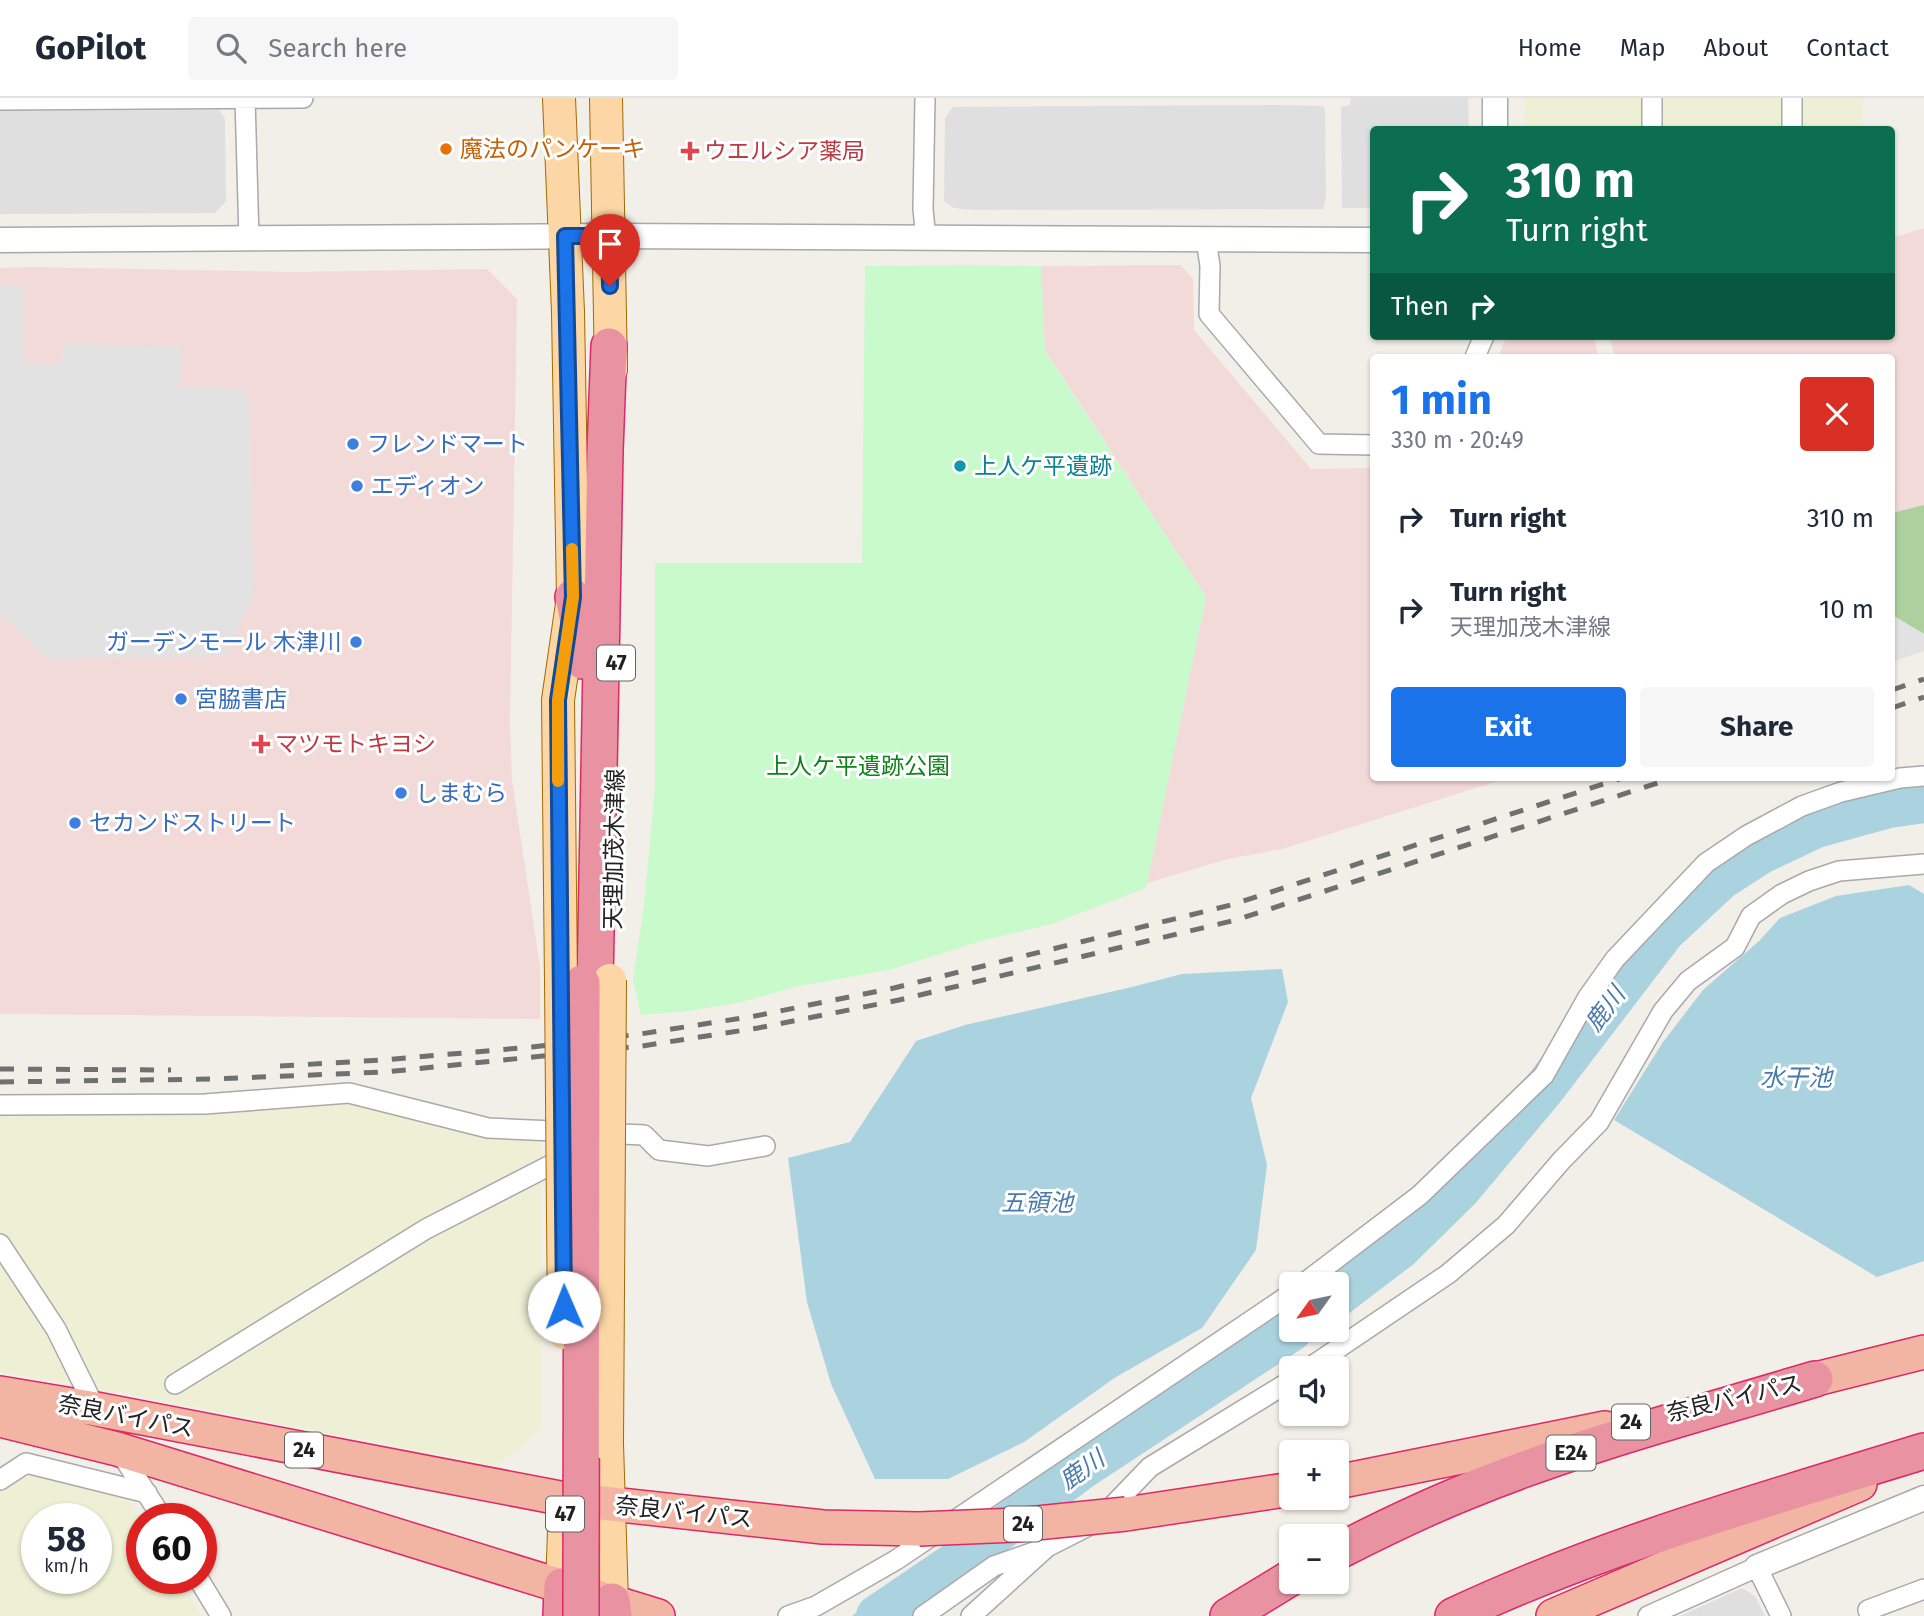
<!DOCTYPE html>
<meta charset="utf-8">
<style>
:root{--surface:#fff;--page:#f6f6f7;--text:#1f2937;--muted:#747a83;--line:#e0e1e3;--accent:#1a73e8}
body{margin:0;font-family:"Fira Sans","Noto Sans JP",sans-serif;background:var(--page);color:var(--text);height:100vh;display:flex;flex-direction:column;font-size:26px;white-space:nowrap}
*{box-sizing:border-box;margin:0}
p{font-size:23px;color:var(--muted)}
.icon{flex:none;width:38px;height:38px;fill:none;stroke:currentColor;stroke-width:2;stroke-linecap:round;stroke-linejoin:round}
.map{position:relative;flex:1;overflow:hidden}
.sheet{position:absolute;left:1370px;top:256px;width:525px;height:427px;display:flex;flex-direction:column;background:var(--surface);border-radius:7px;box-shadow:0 2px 5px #0004}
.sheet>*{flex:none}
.top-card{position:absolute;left:1370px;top:28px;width:525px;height:214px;border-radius:7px;box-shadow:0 2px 5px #0004;background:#0b6e4f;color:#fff;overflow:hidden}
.needle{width:46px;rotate:237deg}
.tools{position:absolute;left:1279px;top:1174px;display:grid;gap:14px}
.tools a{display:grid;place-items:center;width:70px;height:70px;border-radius:7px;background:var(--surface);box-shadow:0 2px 5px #0004;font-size:35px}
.speed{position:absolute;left:21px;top:1405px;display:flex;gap:14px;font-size:35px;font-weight:700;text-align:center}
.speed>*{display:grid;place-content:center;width:91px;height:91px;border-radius:50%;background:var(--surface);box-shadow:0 2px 5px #0004;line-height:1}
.speed small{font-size:18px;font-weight:400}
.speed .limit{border:10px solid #d22;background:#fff;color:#111}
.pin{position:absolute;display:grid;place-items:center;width:60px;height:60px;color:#fff;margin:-72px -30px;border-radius:50% 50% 50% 0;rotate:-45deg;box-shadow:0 0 7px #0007}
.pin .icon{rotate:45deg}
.me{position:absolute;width:77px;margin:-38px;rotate:359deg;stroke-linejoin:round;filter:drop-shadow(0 0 5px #0008)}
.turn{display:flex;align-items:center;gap:24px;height:147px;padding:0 21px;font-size:32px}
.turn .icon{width:91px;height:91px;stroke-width:2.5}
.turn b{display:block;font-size:49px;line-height:60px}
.then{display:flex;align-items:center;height:66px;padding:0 21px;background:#0003;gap:14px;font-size:26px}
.round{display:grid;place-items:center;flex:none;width:74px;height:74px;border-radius:7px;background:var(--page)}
.summary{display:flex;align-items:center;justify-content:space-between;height:119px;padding:0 21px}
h1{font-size:42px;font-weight:700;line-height:52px;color:var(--accent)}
.cta{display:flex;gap:14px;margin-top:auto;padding:14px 21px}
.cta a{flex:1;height:80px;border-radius:7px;background:var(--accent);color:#fff;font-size:28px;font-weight:700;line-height:80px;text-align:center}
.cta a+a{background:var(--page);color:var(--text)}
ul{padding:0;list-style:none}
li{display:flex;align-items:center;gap:21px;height:91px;padding:0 21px}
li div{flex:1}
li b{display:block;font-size:26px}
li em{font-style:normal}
header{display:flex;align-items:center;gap:42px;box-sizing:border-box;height:98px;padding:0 35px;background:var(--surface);border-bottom:2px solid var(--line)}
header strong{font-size:33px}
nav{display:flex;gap:38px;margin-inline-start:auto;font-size:24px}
.search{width:490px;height:63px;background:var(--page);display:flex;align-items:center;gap:18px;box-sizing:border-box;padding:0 24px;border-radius:7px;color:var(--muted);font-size:26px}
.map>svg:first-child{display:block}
.residential{fill:#e0dfdf}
.commercial{fill:#f2dad9}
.farmland{fill:#eef0d5;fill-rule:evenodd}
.forest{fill:#add19e}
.park{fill:#c8facc}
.parking{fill:#e2e2e2}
.water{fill:#aad3df}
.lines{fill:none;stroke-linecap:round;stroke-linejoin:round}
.river{stroke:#aad3df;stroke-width:42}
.minor-casing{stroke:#a9a9a9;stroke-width:22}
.tertiary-casing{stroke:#a9a9a9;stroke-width:27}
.primary-casing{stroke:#a06b00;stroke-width:34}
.trunk-casing{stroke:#dc2a67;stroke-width:36}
.motorway-casing{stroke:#dc2a67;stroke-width:38}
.minor{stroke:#fff;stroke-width:19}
.tertiary{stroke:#fff;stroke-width:24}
.primary{stroke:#fcd6a4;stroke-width:32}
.trunk{stroke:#f2b4a3;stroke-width:33}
.motorway{stroke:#e892a2;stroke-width:35}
.rail{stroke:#707070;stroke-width:5;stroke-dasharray:14 14;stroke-linecap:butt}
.primary-bridge-casing{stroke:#a06b00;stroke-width:34;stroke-linecap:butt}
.trunk-bridge-casing{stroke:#dc2a67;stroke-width:36;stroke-linecap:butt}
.motorway-bridge-casing{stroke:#dc2a67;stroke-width:38;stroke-linecap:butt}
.primary-bridge{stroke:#fcd6a4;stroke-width:32}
.trunk-bridge{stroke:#f2b4a3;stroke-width:33}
.motorway-bridge{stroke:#e892a2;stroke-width:35}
.route-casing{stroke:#114b97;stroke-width:18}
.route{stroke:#1a73e8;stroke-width:12}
.slow{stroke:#f59e0b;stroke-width:12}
.food-dot{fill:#e8710a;stroke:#fff;stroke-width:2.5}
.health-dot{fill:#e0444e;stroke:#fff;stroke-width:2.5}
.shop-dot{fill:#3f7fe0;stroke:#fff;stroke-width:2.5}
.culture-dot{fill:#0f9aa8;stroke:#fff;stroke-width:2.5}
.labels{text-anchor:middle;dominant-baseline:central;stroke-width:6;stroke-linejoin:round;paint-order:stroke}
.shield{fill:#fff;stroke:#646464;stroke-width:2}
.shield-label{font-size:21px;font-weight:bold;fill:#222}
.food-label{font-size:23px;fill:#c56008;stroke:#fff;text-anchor:start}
.health-label{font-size:23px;fill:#be3a42;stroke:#fff;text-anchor:start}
.shop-label{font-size:23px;fill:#366cbe;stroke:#fff;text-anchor:start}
.culture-label{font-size:23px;fill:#0d838f;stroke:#fff;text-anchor:start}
.park-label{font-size:23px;fill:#0c8416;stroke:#fff}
.street-label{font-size:23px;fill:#222;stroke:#fff}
.water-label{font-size:24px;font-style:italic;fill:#4a7aab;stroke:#fff}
</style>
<header>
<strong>GoPilot</strong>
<div class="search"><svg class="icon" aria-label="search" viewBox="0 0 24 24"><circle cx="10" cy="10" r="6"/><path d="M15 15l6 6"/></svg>Search here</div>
<nav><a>Home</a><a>Map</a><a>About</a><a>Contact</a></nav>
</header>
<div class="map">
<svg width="1924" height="1518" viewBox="0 0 1924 1518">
<rect width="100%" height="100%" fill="#f2efe9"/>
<!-- residential -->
<path class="residential" d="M1351,0h117l1,31 -95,1v78h-32l-1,-101 9,-2z
M1279,7l44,1 2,3 1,88 -3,12 -350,1 -19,-2 -10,-7 1,-83 8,-11z
M219,12l6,9 1,82 -11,12 -215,1v-103z
M1742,1490l13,8 10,20h-85z"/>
<!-- commercial -->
<path class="commercial" d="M1924,130v277l-32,8v-156h-278l-4,-21h282v-98z
M1181,167l12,14 1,51 117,139 63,-1v309h137l-229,72 -54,10 -81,24 59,-286 -161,-247 -4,-84z
M32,169l263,5 192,-3 30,30 -7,423 2,58 28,187v52l-540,-5v-746z
M1507,238h87l4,21h-100z"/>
<!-- farmland -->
<path class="farmland" d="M1524,0h118v31h-117z
M1664,0h117l1,31h-118z
M1803,0h59v31h-59z
M348,1003l99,30 12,-2 82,8v292l-43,37 -403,-78 -95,-16v-261l181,3 92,-4 14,-4z
M62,1376l61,16 19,31v57l36,1 24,37h-202v-129l19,-11zM37,1421h59v59h-59z"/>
<!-- forest -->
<path class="forest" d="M1924,407v129l-32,-19v-102z"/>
<!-- park -->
<path class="park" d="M963,167l78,1 4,85 161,246 -60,291 -94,36 -67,16 -96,30 -91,16 -56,16 -53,9 -48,4 -8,-35 11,-75 11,-117v-225h207l3,-297z"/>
<!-- parking -->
<path class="parking" d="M23,187v77l28,3 11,-5 1,-17 118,4 -1,40 68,2 6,205 -30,62 -177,3 -47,-45v-329z
M1892,517l32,19v17l-32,11z"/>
<!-- water -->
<path class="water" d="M1909,787l15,9v367l-47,16 -263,-157 49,-78 40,-52 56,-49 21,-23 56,-22z
M1282,871l6,33 -37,96 16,67 -11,85 -54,78 -86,49 -92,65 -76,37h-73l-44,-95 -24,-82 -19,-144 62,-16 66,-101 49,-16 167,-38 50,-13z
M961,1461l-67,57h-42l6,-5z"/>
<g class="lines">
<!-- river -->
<path class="river" d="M1337,1198l63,-48 60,-59 83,-99 121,-158 58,-54 39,-25 55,-26 73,-20 35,-5
M877,1518l84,-57 120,-90 211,-139"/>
<!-- minor casing -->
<g class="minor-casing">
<path id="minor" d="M245,0l4,141
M925,0l-2,111 3,30
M1652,0v32
M1792,0v32
M0,2l303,-2
M1206,141l4,27 -1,48 110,130 55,1
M1475,259l9,-21
M0,1007l205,-1 144,-11 139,35 156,7 15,15 49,6 57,-10
M0,1146l56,85 42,85
M1303,1186l117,-89 124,-120 44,-78 27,-38 91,-96 40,-27 56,-30 39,-14 59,-14 24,-2
M1309,1270l139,-94 58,-49 55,-64 38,-39 64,-111 25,-30 47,-34 16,-31 31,-22 27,-13 30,-10 85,-7
M175,1286l251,-155 144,-74
M118,1351l45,70
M0,1382l26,-17 121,30
M198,1480l23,38
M788,1518l28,-10 80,-46 396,-267
M923,1518l71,-50 43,-15
M971,1518l76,-69 51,-26 52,-54 142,-87
M1648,1518l109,-49 24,49
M1871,1518l-3,-6 56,-21"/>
</g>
<!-- tertiary casing -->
<g class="tertiary-casing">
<path id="tertiary" d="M1495,0v32
M0,142l609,-4 765,4
M1757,1469l167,-69"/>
</g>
<!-- primary casing -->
<g class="primary-casing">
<path id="primary" d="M559,0l9,214 5,285 -15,103 3,281
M606,0l5,272
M607,1346l5,157
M562,1488l3,-83"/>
</g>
<!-- trunk casing -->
<g class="trunk-casing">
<path id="trunk" d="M1788,1288l136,-34
M0,1295l96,16 469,90 258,28 96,2
M0,1322l117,29 541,167
M1337,1384l268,-54
M1126,1416l166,-25
M1553,1518l307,-132"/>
</g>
<!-- motorway casing -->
<g class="motorway-casing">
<path id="motorway" d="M573,499l9,43v21
M595,887l10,-534 4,-105
M1337,1454c43,-22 86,-43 131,-61 112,-46 231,-77 347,-112
M612,1503l2,15
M561,1518l1,-30
M1228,1518l64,-39
M1453,1518c151,-71 312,-116 471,-165"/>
</g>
<!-- minor -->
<use href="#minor" class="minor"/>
<!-- tertiary -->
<use href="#tertiary" class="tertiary"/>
<!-- primary -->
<use href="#primary" class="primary"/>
<!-- trunk -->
<use href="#trunk" class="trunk"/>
<!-- motorway -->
<use href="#motorway" class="motorway"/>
<!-- rail -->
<path class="rail" d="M1892,592l32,-11
M1892,610l32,-11
M280,968l103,-6 149,-13 108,-13 115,-18 139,-28 337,-83 394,-128
M0,971l171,1
M0,984l213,-3 172,-7 257,-26 116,-18 141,-28 337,-80 440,-143"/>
<!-- primary-bridge casing -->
<g class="primary-bridge-casing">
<path id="primary-bridge" d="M561,883l3,352
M607,1346l3,-464"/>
</g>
<!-- trunk-bridge casing -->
<g class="trunk-bridge-casing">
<path id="trunk-bridge" d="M919,1431l97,-4 110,-11"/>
</g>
<!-- motorway-bridge casing -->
<g class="motorway-bridge-casing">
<path id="motorway-bridge" d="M581,1518l1,-633"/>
</g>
<!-- primary-bridge -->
<use href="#primary-bridge" class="primary-bridge"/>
<!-- trunk-bridge -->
<use href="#trunk-bridge" class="trunk-bridge"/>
<!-- motorway-bridge -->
<use href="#motorway-bridge" class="motorway-bridge"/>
</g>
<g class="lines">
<!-- route casing -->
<g class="route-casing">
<path id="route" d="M564,1209l-6,-607 15,-103 -8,-361h44l1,50"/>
</g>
<!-- route -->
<use href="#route" class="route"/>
<!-- slow -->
<path class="slow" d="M558,683v-81l15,-103 -1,-48"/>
</g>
<!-- markers -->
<circle class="food-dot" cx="446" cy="51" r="7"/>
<g class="health-dot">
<path d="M686.5 42.5h7v7h7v7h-7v7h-7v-7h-7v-7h7z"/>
<path d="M257.5 635.5h7v7h7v7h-7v7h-7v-7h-7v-7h7z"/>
</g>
<g class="shop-dot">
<circle cx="353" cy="346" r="7"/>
<circle cx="357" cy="388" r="7"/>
<circle cx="356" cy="544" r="7"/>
<circle cx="181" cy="601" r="7"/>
<circle cx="401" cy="695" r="7"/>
<circle cx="75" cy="725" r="7"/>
</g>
<circle class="culture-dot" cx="960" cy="368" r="7"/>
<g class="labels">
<!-- shield labels -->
<g class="shield">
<rect x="597" y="547.5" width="38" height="35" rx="5"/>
<rect x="1612" y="1306.5" width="38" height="35" rx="5"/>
<rect x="285" y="1334.5" width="38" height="35" rx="5"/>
<rect x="1546.5" y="1337.5" width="49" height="35" rx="5"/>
<rect x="546" y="1398.5" width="38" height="35" rx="5"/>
<rect x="1004" y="1408.5" width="38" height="35" rx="5"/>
</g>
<g class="shield-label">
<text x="616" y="565">47</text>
<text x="1631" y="1324">24</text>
<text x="304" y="1352">24</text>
<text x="1571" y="1355">E24</text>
<text x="565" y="1416">47</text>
<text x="1023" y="1426">24</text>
</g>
<!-- food labels -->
<g class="food-label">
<text x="460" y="51">魔法のパンケーキ</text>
</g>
<!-- health labels -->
<g class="health-label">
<text x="704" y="53">ウエルシア薬局</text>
<text x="275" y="646">マツモトキヨシ</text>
</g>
<!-- shop labels -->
<g class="shop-label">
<text x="367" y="346">フレンドマート</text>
<text x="371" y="388">エディオン</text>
<text x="342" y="544" text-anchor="end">ガーデンモール 木津川</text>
<text x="195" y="601">宮脇書店</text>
<text x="415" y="695">しまむら</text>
<text x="89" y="725">セカンドストリート</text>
</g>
<!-- culture labels -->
<g class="culture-label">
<text x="974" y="368">上人ケ平遺跡</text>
</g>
<!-- park labels -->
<g class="park-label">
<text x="858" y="668">上人ケ平遺跡公園</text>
</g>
<!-- street labels -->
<g class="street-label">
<text transform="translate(614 751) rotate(-89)">天理加茂木津線</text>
<text transform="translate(1734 1300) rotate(-13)">奈良バイパス</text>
<text transform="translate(126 1318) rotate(11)">奈良バイパス</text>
<text transform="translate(684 1414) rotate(6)">奈良バイパス</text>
</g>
<!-- water labels -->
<g class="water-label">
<text transform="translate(1605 911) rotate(-53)">鹿川</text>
<text x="1796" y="980">水干池</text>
<text x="1037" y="1105">五領池</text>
<text transform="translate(1082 1372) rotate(-35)">鹿川</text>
</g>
</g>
</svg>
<div class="tools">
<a><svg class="needle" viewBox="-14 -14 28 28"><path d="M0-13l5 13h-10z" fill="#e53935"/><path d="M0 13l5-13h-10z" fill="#747a83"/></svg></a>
<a><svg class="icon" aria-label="sound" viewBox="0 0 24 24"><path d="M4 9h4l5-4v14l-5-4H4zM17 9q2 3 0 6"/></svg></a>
<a>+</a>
<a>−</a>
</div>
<div class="speed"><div>58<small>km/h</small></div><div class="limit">60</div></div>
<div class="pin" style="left:610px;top:188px;background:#d93025"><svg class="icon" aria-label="arrive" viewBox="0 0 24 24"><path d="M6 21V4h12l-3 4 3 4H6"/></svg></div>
<svg class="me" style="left:564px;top:1209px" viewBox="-20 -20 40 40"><circle r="19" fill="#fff"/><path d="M0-13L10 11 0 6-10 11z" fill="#1a73e8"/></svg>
<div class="top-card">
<div class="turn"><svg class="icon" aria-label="right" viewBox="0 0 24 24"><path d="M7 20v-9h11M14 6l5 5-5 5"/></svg><div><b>310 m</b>Turn right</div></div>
<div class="then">Then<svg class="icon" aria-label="right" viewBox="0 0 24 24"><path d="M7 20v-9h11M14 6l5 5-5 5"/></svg></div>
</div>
<section class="sheet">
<div class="summary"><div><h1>1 min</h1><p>330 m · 20:49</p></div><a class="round" style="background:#d93025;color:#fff"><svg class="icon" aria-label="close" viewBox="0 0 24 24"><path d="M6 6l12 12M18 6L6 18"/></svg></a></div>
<ul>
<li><svg class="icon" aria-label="right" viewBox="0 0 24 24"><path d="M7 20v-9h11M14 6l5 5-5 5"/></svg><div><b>Turn right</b></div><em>310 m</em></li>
<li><svg class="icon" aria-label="right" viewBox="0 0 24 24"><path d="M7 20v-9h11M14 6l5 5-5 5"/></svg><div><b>Turn right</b><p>天理加茂木津線</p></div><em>10 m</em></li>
</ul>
<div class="cta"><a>Exit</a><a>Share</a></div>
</section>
</div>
